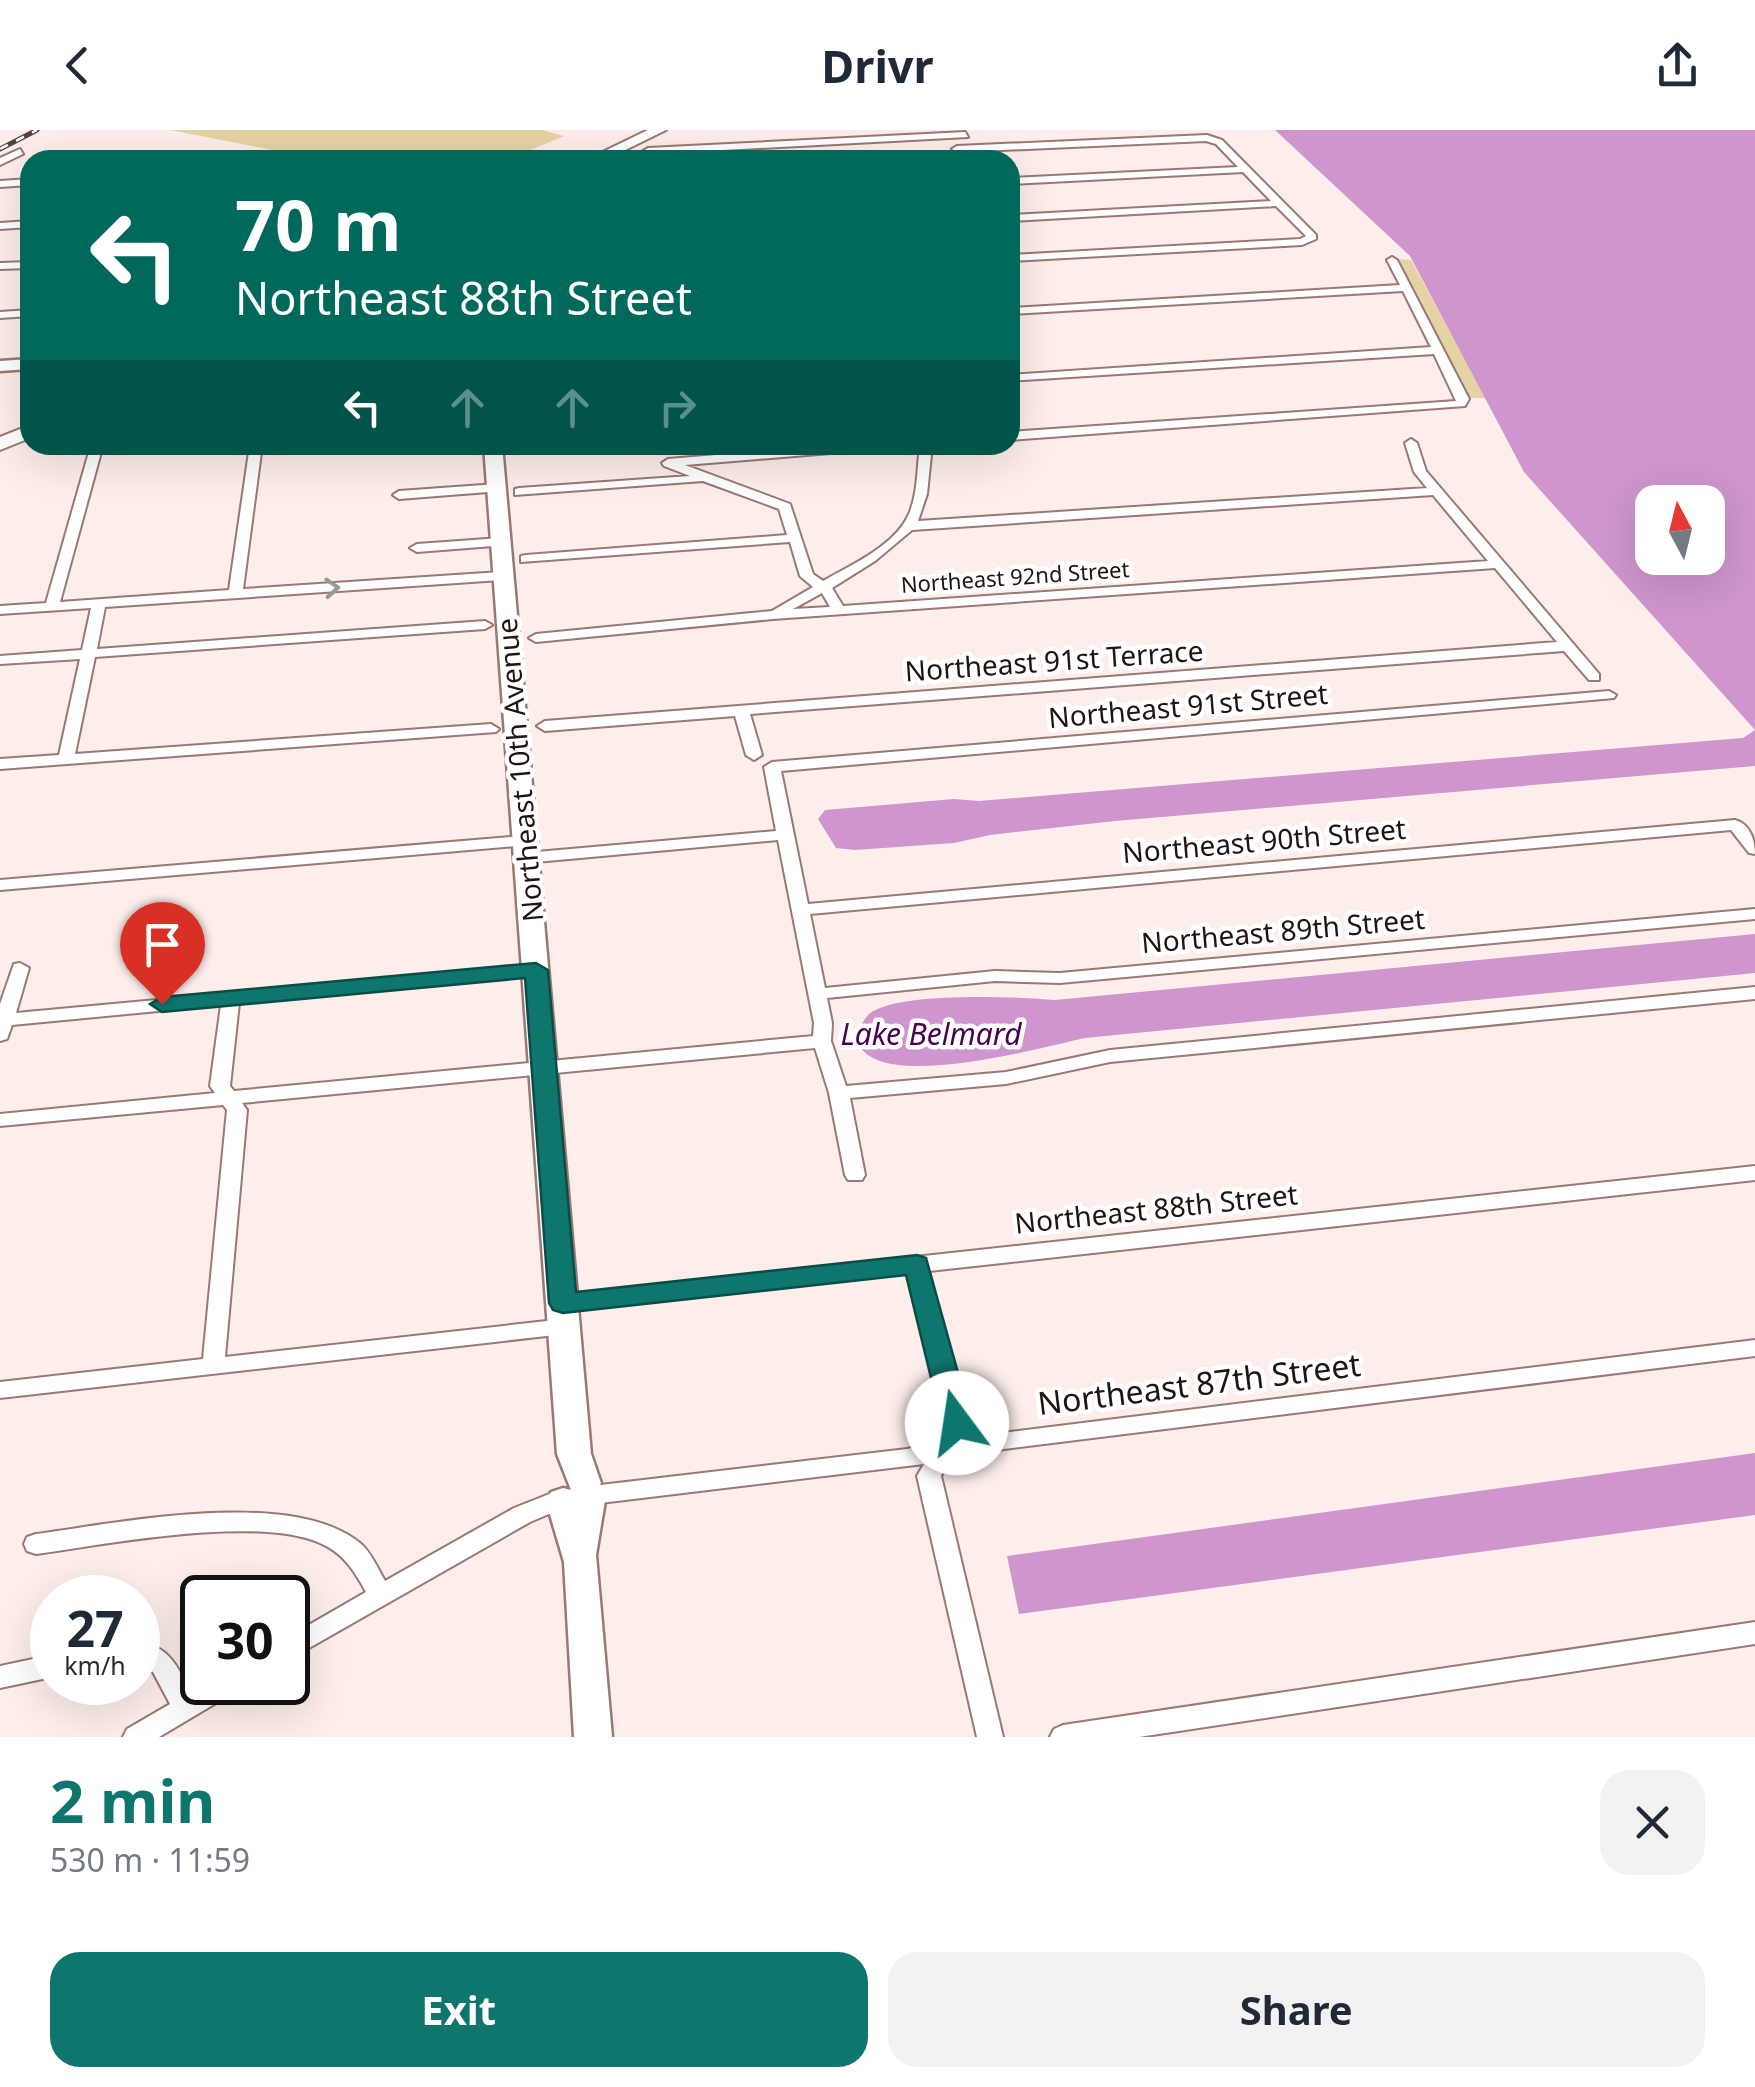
<!DOCTYPE html>
<meta charset="utf-8">
<style>
:root{--surface:#fff;--page:#f2f2f3;--text:#1f2937;--muted:#747a83;--accent:#0f766e}
body{margin:0;font-family:"Noto Sans",sans-serif;background:var(--page);color:var(--text);height:100vh;display:flex;flex-direction:column;font-size:38px;white-space:nowrap}
*{box-sizing:border-box;margin:0}
p{font-size:32px;color:var(--muted)}
.icon{flex:none;width:55px;height:55px;fill:none;stroke:currentColor;stroke-width:2;stroke-linecap:round;stroke-linejoin:round}
.map{position:relative;height:1607px;overflow:hidden}
.panel{display:flex;flex-direction:column;background:var(--surface);flex:1}
.panel>*{flex:none}
.hud{position:absolute;left:20px;top:20px;width:1000px;height:305px;border-radius:30px;box-shadow:0 10px 40px #0002;background:#00695c;color:#fff;overflow:hidden}
.needle{width:65px;rotate:353deg}
.buttons{position:absolute;left:1635px;top:355px;display:grid;gap:20px}
.buttons a{display:grid;place-items:center;width:90px;height:90px;border-radius:20px;background:var(--surface);box-shadow:0 10px 40px #0002;font-size:50px}
.speed{position:absolute;left:30px;top:1445px;display:flex;gap:20px;font-size:50px;font-weight:700;text-align:center}
.speed>*{display:grid;place-content:center;width:130px;height:130px;border-radius:50%;background:var(--surface);box-shadow:0 10px 40px #0002;line-height:1}
.speed small{font-size:25px;font-weight:400}
.speed .limit{border:5px solid #111;border-radius:15px;background:#fff;color:#111}
.pin{position:absolute;display:grid;place-items:center;width:85px;height:85px;color:#fff;margin:-102px -42px;border-radius:50% 50% 50% 0;rotate:-45deg;box-shadow:0 0 10px #0007}
.pin .icon{rotate:45deg}
.me{position:absolute;width:110px;margin:-55px;rotate:346deg;stroke-linejoin:round;filter:drop-shadow(0 0 8px #0008)}
.turn{display:flex;align-items:center;gap:35px;height:210px;padding:0 50px;font-size:45px}
.turn .icon{width:130px;height:130px;stroke-width:2.5}
.turn b{display:block;font-size:70px;line-height:85px}
.lanes{display:flex;align-items:center;height:95px;padding:0 50px;background:#0003;justify-content:center;gap:50px;direction:ltr}
.lanes .off{opacity:.35}
.round{display:grid;place-items:center;flex:none;width:105px;height:105px;border-radius:30px;background:var(--page)}
.overview{display:flex;align-items:center;justify-content:space-between;height:170px;padding:0 50px}
h1{font-size:60px;font-weight:700;line-height:75px;color:var(--accent)}
.cta{display:flex;gap:20px;margin-top:auto;padding:20px 50px}
.cta a{flex:1;height:115px;border-radius:30px;background:var(--accent);color:#fff;font-size:40px;font-weight:700;line-height:115px;text-align:center}
.cta a+a{background:var(--page);color:var(--text)}
header{display:flex;justify-content:space-between;align-items:center;height:130px;padding:0 50px;background:var(--surface);font-size:45px;font-weight:700}
.map>svg:first-child{display:block}
.green{fill:#e5d3a5}
.water{fill:#ce95ce;fill-rule:evenodd}
.lines{fill:none;stroke-linecap:round;stroke-linejoin:round}
.street-casing{stroke:#9a7873;stroke-width:4}
.secondary-casing{stroke:#9a7873;stroke-width:5}
.primary-casing{stroke:#9a7873;stroke-width:4}
.street{fill:#fff;fill-rule:evenodd}
.secondary{fill:#fff;fill-rule:evenodd}
.primary{fill:#fff;fill-rule:evenodd}
.rail-casing{stroke:#514341;stroke-width:5}
.rail{stroke:#fff;stroke-width:2.5;stroke-dasharray:9;stroke-linecap:butt}
.oneway{stroke:#9b9594}
.route{fill:#0f766e;stroke:#0a4d48;stroke-width:2.5}
.labels{text-anchor:middle;dominant-baseline:central;stroke-width:9;stroke-linejoin:round;paint-order:stroke}
.far-street-label{font-size:22px;fill:#201311;stroke:#fff}
.street-label{font-size:28px;fill:#201311;stroke:#fff}
.water-label{font-size:30px;font-style:italic;fill:#48014b;stroke:#fff}
.near-street-label{font-size:32px;fill:#201311;stroke:#fff}
</style>
<header><svg class="icon" aria-label="back" viewBox="0 0 24 24"><path d="M15 5l-7 7 7 7"/></svg>Drivr<svg class="icon" aria-label="share" viewBox="0 0 24 24"><path d="M12 15V3M7 8l5-5 5 5M5 13v7h14v-7"/></svg></header>
<div class="map">
<svg width="1755" height="1607" viewBox="0 0 1755 1607">
<rect width="100%" height="100%" fill="#fdeeeb"/>
<!-- green -->
<path class="green" d="M170,0h372l22,6 -43,18 -27,2 -222,-6z
M1396,129l15,1 75,138h-17z"/>
<!-- water -->
<path class="water" d="M1275,0h480v636l-640,55 -125,14 -36,8 -99,7 -19,-2 -18,-29 7,-9 129,-11 25,2 764,-63 12,-8 -231,-258 -114,-216zM1708,372v56h-56v-56z
M1755,804v39l-670,65c-42,9 -195,52 -224,10 -3,-4 -3,-10 -5,-15 4,-6 8,-14 13,-19 28,-23 149,-17 186,-14z
M1755,1323v62l-736,99 -12,-58z"/>
<g class="lines">
<!-- street casing -->
<g class="street-casing">
<path id="street" d="M965,2l3,5 -320,17 -5,-3 5,-3z
M1207,5l15,5 94,95v4l-14,6 -292,16v-6l290,-16 6,-3 -30,-30 -266,15v-6l261,-14 -28,-29 -233,12v-6l228,-11 -22,-23 -10,-3 -249,11 -5,-3 5,-3z
M20,19l3,5 -23,11v-7z
M30,49v6l-30,2v-6z
M30,91v6l-30,2v-6z
M1392,127l5,3 72,139 -4,7 -455,34v-8l446,-31 -22,-47 -424,27v-6l421,-28 -28,-56 -393,23v-6l390,-23 -13,-25z
M30,132v6l-30,1v-6z
M30,180v6l-30,2v-6z
M1411,309l6,4 9,28 173,203v6h-10l-25,-29 -814,63 12,41 -8,5 -8,-5 -11,-39 -190,15 -8,-5 8,-5 1012,-79 -62,-74 -722,51 -237,23 -7,-4 7,-4 236,-23 41,-24 -13,-11 -10,-34 -269,20v-6l5,-1 261,-20 -8,-26 -76,-28 -188,14v-6l4,-1 171,-12 -26,-10 -2,-3 6,-4 168,-14h49l-6,4 -194,16 105,39 23,70 10,7c28,-16 72,-35 86,-67 9,-21 8,-46 11,-69h12l-5,49 -9,27 509,-33 -13,-16 -9,-29zM1433,365l55,66 -645,45 -11,-18 43,-27 37,-31zM822,463l8,14 -37,2z
M91,315h12l-43,157 169,-12 21,-145h12l-19,144 258,-17 7,4 -7,4 -396,27 -8,42 388,-28 7,4 -7,4 -390,28 -20,97 416,-30 8,5 -3,3 -496,37v-10l59,-4 21,-96 -80,5v-8l82,-6 9,-42 -91,6v-8l46,-3z
M497,354l4,1v6l-102,8 -6,-4 6,-4z
M501,408l5,1v6l-89,7 -7,-4 7,-4z
M1609,561l7,4 -2,3 -833,73 27,133 927,-84c15,4 20,20 20,34l-6,-1 -18,-23 -921,84 15,74 170,-17 65,2 695,-64v10l-695,64 -65,-2 -168,17 5,25 -1,18 15,45 160,-14 104,-22 645,-63v12l-645,63 -104,22 -156,14 15,77 -3,5h-14l-3,-5 -16,-82 -14,-45 -573,55 5,7 -22,247 340,-38 8,2 3,6 -3,6 -573,65v-16l203,-23 24,-249 -4,-5 -223,21v-12l215,-21 -5,-7 11,-81 -209,20 -5,14 -7,2v-37l14,-40 6,-1 9,5 -13,45 520,-48 9,5 -9,5 -297,28 -9,83 4,5 579,-55 1,-13 -36,-183 -253,23 -8,-5 8,-5 251,-22 -12,-64 8,-5z
M523,706l8,5 -2,4 -529,45v-10z
M1755,1036v14l-826,91 39,152 -7,15 794,-98v16l-775,96 -30,6 -9,18 62,261h-26l-60,-261 7,-12 -332,40 -8,-2 -4,-7 4,-7 8,-2 315,-37 28,-6 11,-20 -37,-150 -346,38 -8,-3 -3,-5 3,-5 8,-3z
M562,1359l8,2 4,7 -4,7 -40,17 -242,138v-23l78,-45c-12,-22 -23,-39 -46,-49 -65,-28 -213,1 -284,11l-9,-3 -3,-7 3,-7 9,-3c83,-11 255,-47 324,9 11,9 18,26 25,38l129,-73z
M1755,1492v22l-616,93h-89l4,-8 9,-4z
M138,1510c30,7 40,25 52,52l16,-10h36l-4,8 -79,47h-36l4,-8 43,-25 -17,-32 -15,-10z
M52,1525v22l-52,11v-22z"/>
</g>
<!-- secondary casing -->
<g class="secondary-casing">
<path id="secondary" d="M30,229v10l-30,2v-10z
M484,315h18l89,1009 10,29 -4,7 8,11 -9,54 16,182h-38l-10,-175 -18,-61 5,-9 12,-4 8,2 -14,-36z"/>
</g>
<!-- primary casing -->
<g class="primary-casing">
<path id="primary" d="M648,0h18l-61,30h-19z
M30,295v13l-30,12v-13z"/>
</g>
<!-- street -->
<use href="#street" class="street"/>
<!-- secondary -->
<use href="#secondary" class="secondary"/>
<!-- primary -->
<use href="#primary" class="primary"/>
<!-- rail casing -->
<g class="rail-casing">
<path id="rail" d="M0,19l37,-19"/>
</g>
<!-- rail -->
<use href="#rail" class="rail"/>
</g>
<!-- one-way arrows -->
<defs><path id="oneway-chevron" d="M-2-3.5L2.5 0L-2 3.5" fill="none" stroke-width="1.6" stroke-linecap="round" stroke-linejoin="round" transform="scale(2.5)"/></defs>
<use class="oneway" href="#oneway-chevron" transform="translate(332 458) rotate(-4)"/>
<!-- route -->
<path class="route" d="M536,833l12,7 28,322 341,-37 9,3 46,165 -5,8 -10,3 -11,-3 -4,-8 -36,-148 -343,38 -10,-3 -4,-7 -24,-325 -363,34 -12,-8 12,-7z"/>
<g class="labels">
<!-- far-street labels -->
<g class="far-street-label">
<text transform="translate(1015 446) rotate(-4)">Northeast 92nd Street</text>
</g>
<!-- street labels -->
<g class="street-label">
<text transform="translate(1054 530) rotate(-4)">Northeast 91st Terrace</text>
<text transform="translate(1188 575) rotate(-5)">Northeast 91st Street</text>
<text transform="translate(519 640) rotate(-95)">Northeast 10th Avenue</text>
<text transform="translate(1264 710) rotate(-5)">Northeast 90th Street</text>
<text transform="translate(1283 800) rotate(-5)">Northeast 89th Street</text>
<text transform="translate(1156 1078) rotate(-6)">Northeast 88th Street</text>
</g>
<!-- water labels -->
<g class="water-label">
<text x="931" y="903">Lake Belmard</text>
</g>
<!-- near-street labels -->
<g class="near-street-label">
<text transform="translate(1199 1253) rotate(-7)">Northeast 87th Street</text>
</g>
</g>
</svg>
<div class="buttons">
<a><svg class="needle" viewBox="-14 -14 28 28"><path d="M0-13l5 13h-10z" fill="#e53935"/><path d="M0 13l5-13h-10z" fill="#747a83"/></svg></a>
</div>
<div class="speed"><div>27<small>km/h</small></div><div class="limit">30</div></div>
<div class="pin" style="left:162px;top:874px;background:#d93025"><svg class="icon" aria-label="arrive" viewBox="0 0 24 24"><path d="M6 21V4h12l-3 4 3 4H6"/></svg></div>
<svg class="me" style="left:957px;top:1293px" viewBox="-20 -20 40 40"><circle r="19" fill="#fff"/><path d="M0-13L10 11 0 6-10 11z" fill="#0f766e"/></svg>
<div class="hud">
<div class="turn"><svg class="icon" aria-label="left" viewBox="0 0 24 24"><path d="M17 20v-9H6M10 6l-5 5 5 5"/></svg><div><b>70 m</b>Northeast 88th Street</div></div>
<div class="lanes"><svg class="icon" aria-label="left" viewBox="0 0 24 24"><path d="M17 20v-9H6M10 6l-5 5 5 5"/></svg><svg class="icon off" aria-label="ahead" viewBox="0 0 24 24"><path d="M12 20V5M6 11l6-6 6 6"/></svg><svg class="icon off" aria-label="ahead" viewBox="0 0 24 24"><path d="M12 20V5M6 11l6-6 6 6"/></svg><svg class="icon off" aria-label="right" viewBox="0 0 24 24"><path d="M7 20v-9h11M14 6l5 5-5 5"/></svg></div>
</div>
</div>
<section class="panel">
<div class="overview"><div><h1>2 min</h1><p>530 m · 11:59</p></div><a class="round"><svg class="icon" aria-label="close" viewBox="0 0 24 24"><path d="M6 6l12 12M18 6L6 18"/></svg></a></div>
<div class="cta"><a>Exit</a><a>Share</a></div>
</section>
